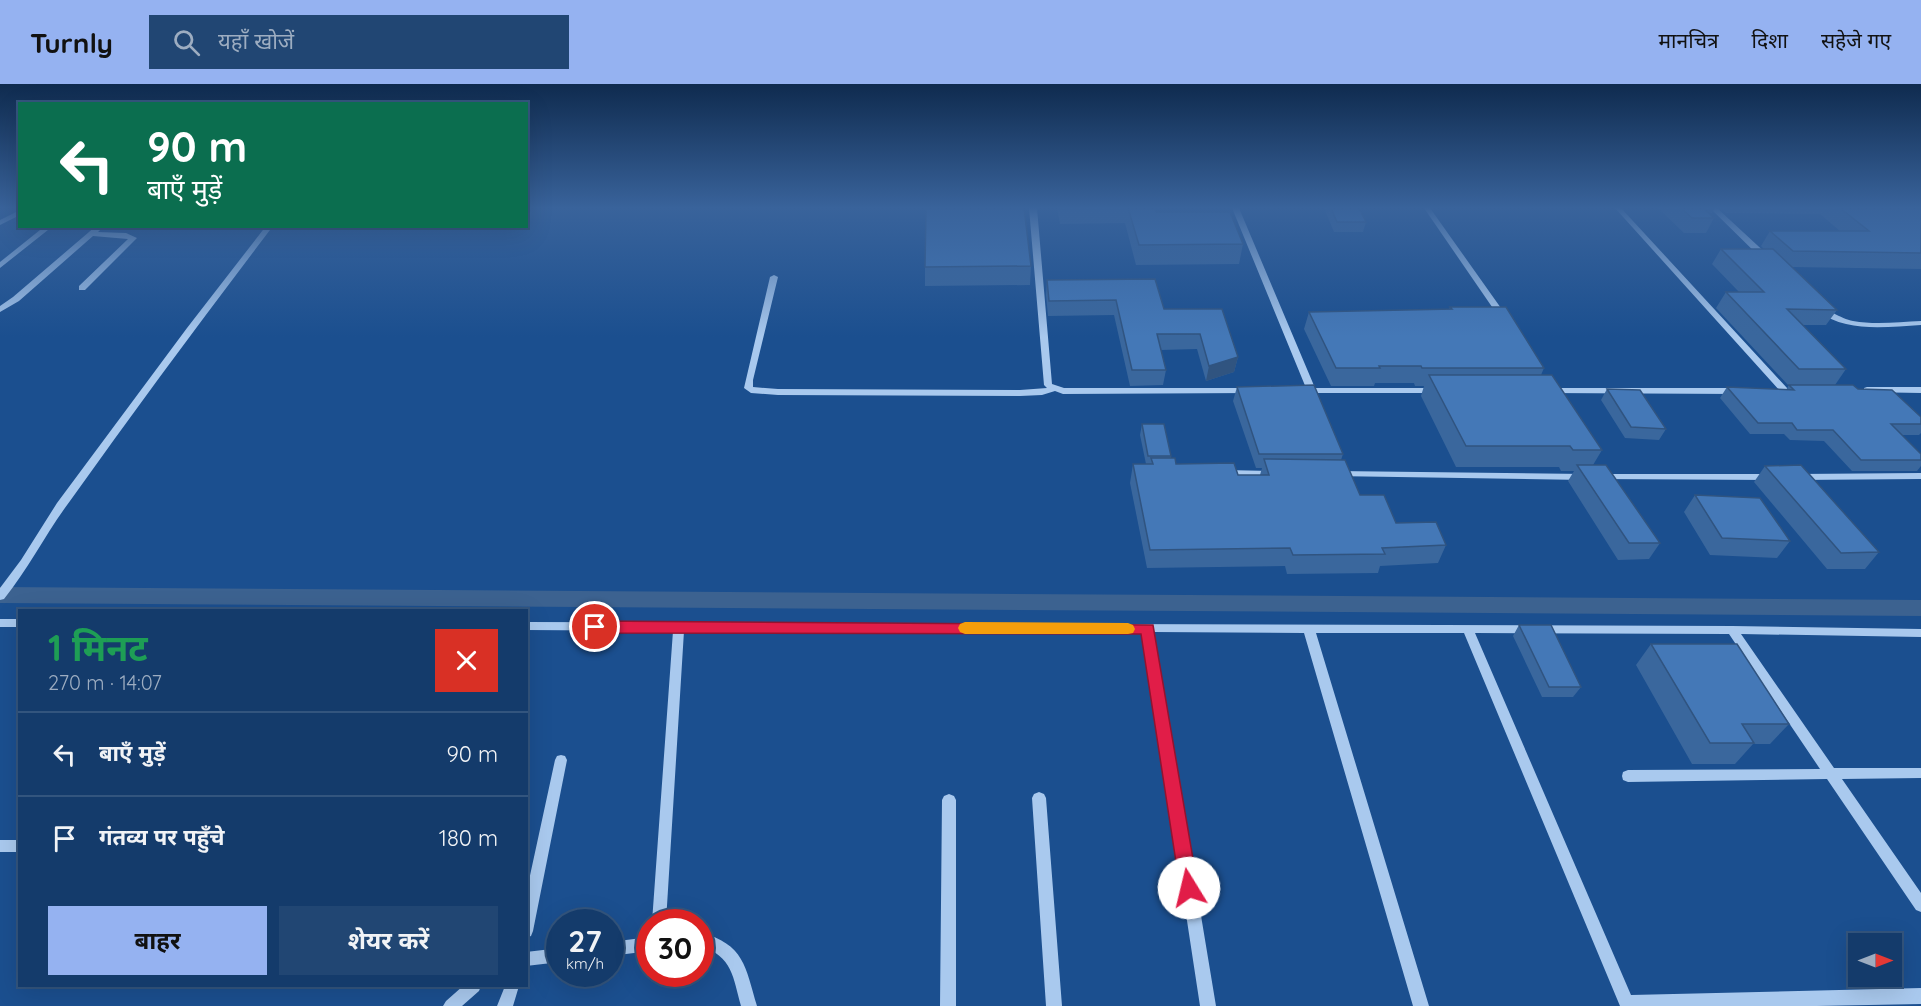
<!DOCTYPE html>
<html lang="hi">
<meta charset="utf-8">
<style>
:root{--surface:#143b6b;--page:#214673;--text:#f1f3f6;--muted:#9dadc1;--line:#33557e;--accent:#95b2f1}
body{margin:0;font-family:Quicksand,"Noto Sans Devanagari",sans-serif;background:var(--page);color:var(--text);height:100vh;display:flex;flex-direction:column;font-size:22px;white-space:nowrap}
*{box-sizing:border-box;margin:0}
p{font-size:20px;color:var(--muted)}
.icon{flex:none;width:33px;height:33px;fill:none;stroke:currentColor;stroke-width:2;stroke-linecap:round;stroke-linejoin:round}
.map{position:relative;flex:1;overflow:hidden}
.sheet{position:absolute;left:18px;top:525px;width:510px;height:378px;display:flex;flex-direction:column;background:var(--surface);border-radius:0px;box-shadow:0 6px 24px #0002,0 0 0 2px var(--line)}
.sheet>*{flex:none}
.guide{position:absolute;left:18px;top:18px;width:510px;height:126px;border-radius:0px;box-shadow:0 6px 24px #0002,0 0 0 2px var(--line);background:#0b6e4f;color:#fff;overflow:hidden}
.needle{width:39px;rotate:90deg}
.buttons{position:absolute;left:1848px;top:849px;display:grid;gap:12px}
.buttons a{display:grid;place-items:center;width:54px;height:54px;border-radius:0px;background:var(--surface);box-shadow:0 6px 24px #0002,0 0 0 2px var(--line);font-size:30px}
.speed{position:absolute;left:546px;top:825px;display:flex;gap:12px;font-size:30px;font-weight:700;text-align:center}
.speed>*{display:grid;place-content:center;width:78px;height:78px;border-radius:50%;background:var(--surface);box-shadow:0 6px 24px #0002,0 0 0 2px var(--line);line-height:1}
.speed small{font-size:15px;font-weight:400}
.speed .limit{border:9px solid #d22;background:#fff;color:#111}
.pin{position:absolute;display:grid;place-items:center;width:51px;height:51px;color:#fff;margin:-26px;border:3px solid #fff;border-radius:50%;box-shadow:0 2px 6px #0007}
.me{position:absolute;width:66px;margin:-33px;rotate:351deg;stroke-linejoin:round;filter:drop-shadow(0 0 4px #0008)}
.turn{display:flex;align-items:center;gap:21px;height:126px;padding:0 30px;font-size:27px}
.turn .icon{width:78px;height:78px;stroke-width:2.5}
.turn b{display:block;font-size:42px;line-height:51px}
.round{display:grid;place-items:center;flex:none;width:63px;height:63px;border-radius:0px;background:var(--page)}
.summary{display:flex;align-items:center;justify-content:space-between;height:102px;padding:0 30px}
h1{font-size:36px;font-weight:700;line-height:45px;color:#1e9e55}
.button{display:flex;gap:12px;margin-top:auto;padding:12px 30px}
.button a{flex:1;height:69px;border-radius:0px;background:var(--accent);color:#111;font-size:24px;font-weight:700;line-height:69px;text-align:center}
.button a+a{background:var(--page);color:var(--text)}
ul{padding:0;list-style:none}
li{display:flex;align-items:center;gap:18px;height:84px;padding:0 30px;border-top:2px solid var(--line)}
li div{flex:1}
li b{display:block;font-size:22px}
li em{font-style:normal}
header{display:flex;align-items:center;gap:36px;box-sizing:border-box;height:84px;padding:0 30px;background:var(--accent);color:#111}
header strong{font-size:28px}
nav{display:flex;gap:33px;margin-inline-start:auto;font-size:21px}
.search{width:420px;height:54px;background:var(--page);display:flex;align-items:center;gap:15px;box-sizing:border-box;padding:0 21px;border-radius:0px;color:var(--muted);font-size:22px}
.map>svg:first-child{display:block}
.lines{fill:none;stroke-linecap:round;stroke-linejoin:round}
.canal{fill:#3c6290;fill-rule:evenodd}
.minor{fill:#a9c9ee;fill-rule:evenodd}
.wall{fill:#3a679d}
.shaded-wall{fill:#305480}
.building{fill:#4478b7;stroke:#305480;stroke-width:1.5}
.route{fill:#e11d48;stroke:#92132f;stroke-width:1.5}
.slow{fill:#f59e0b}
</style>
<header>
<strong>Turnly</strong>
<div class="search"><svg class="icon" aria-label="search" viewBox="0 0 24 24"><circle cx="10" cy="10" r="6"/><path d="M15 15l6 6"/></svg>यहाँ खोजें</div>
<nav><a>मानचित्र</a><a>दिशा</a><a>सहेजे गए</a></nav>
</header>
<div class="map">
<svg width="1921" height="922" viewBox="0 0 1921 922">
<rect width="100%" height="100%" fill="#1b4f8f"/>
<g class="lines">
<!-- canal -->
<path class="canal" d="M0,503l1921,13v16l-1921,-13z"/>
<!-- minor -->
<path class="minor" d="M1029,124h8l15,176 12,4h185l4,3 -1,2 -189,1 -8,-3 -13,4 -22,1 -242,-1 -27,-2 -7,-5 26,-111 4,-2 4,2 -25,103v7l25,2 242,1 27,-2 -3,-3z
M1232,124h7l76,180h120l4,3 -1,2h-138l-1,-2 1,-2 6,-1z
M1424,124h6l78,110 -1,2h-6z
M1615,124h6l166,180v4h-6z
M1710,124h7l53,49v4h-6z
M20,126v5l-20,10v-5z
M45,142h8l-53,42v-6z
M96,142h8l-6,6 28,1 11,5 -52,52h-6v-4l49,-47 -35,-3 -74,65 -19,11v-6l13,-9z
M266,142h7c-69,91 -137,182 -203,275 -24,32 -41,67 -66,98l-4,1v-12l21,-28 36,-57 130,-175z
M1817,223c8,0 24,12 36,14 22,4 46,1 68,0v4c-36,2 -73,8 -104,-14z
M1867,303h54v6l-57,-1v-4z
M1549,304h189l4,3 -4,3 -192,-1 -1,-2 1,-2z
M1225,386l48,1 5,3 -5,3 -51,-2 -2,-2z
M1336,387l249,3 5,3 -5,3 -252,-4 -2,-2z
M1921,389v6l-123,1 -5,-3 5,-3z
M1600,390h171l5,3 -5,3 -174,-1 -2,-2 2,-2z
M0,535h20v8h-20z
M526,538l1206,4 189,3v8l-180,-3 93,134h87v10l-79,1 79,114v19l-5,-2 -89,-131 -199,3 -5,-2 -1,-4 1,-4 5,-2 192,-1 -91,-135 -254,-1 156,362 290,-7v16l-104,2h-197l-156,-373h-148l113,373h-16l-109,-373 -150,-1 62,374h-16l-57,-374 -459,-1 -18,291h-14l21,-291 -147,-1z
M561,671l4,1 2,4 -34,171 -2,5 -5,2v-44l29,-134 2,-4z
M1039,708l5,2 2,4 16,208h-16l-14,-208 2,-4z
M949,710l5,2 2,4v206h-16l2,-206 2,-4z
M0,756h20v12h-20z
M700,848c45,13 45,34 57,74h-16c-8,-28 -8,-50 -41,-60z
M650,853v14l-40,5v-14z
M560,864v14l-34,4v-14z
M463,902h18l-2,5 -17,15h-19l3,-5z
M505,902h14l-6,20h-16z"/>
</g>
<!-- wall -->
<path class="wall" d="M1057,124h97l2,4 87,32 -4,20 -103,1 -11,-42 -65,1z
M1324,124h35l7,14 -3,10h-29z
M1658,124h57l-3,5h-3l5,5 -8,15h-22z
M1719,124h202v61l-129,-2 45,43 -11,15h-23l43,44 -11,16 23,4 63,28v16l-2,2h-17l19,19v12l-4,5h-65l-28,-30 -34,-1 -6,-6h-34l-30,-36 7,-11 59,3 3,-5h-1l-72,-77 10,-16h13l-27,-28 9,-15h43l-3,-3 9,-15h70l-20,-17 -94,-1z
M1031,182l-1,19 -105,1v-19z
M1047,196l117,29 74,48 -4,15 -28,9 -9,-32 -36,1 5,20 -3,15 -33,1 -16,-71 -66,1 -2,-21z
M1450,223l94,61 -3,7 61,75 -9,15 67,78 -11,16 -31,1 -50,-79 6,-10h-13l-2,-4h-103l-35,-71 3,-10h-9l-1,-3h-39l-1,3h-43l-27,-57 5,-17 140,-2z
M1237,303l106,67 -2,6 19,35 36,28 50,22 -8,18 -58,3 -2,7 -91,1 -2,-8 -138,2 -17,-85 3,-19h13l-6,-29 2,-11 29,32v2l5,6 62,11h22l2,-7h-6l-23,-67z
M1607,305l59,40 -7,11 -34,-2 -24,-38z
M1765,382l114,86 -14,17h-38l-73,-87z
M1695,411l95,46 -13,17 -67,-3 -26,-43z
M1519,541l62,62 -8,10h-31l-29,-61z
M1651,560l138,80 -19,20h-17l-18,20h-43l-56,-99z"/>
<!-- shaded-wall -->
<path class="shaded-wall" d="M1238,273l-4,15 -28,9 3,-15z"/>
<!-- building -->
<path class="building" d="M926,124h98l7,58 -106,1z
M1128,124h26l2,4h74l13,32 -104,1z
M1331,124h28l7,14h-29z
M1681,124h22l11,10h-22z
M1840,124h81v45l-128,-2 -23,-20h99z
M1721,165h52l64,61 -50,-1 59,60h-47l-73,-77h38z
M1155,195l9,30h58l16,48 -29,9 -9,-32h-43l9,36h-34l-16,-70 -67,1 -2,-21z
M1450,223h56l38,61h-122l-1,-2h-42l1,2h-44l-27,-56 143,-3z
M1429,291h123l50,75h-29l-3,-4h-104z
M1314,301l29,69h-84l-22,-67z
M1789,301h64l5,4 34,1 29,27v7h-30l30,30v6h-60l-28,-30h-36l-5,-7h-34l-31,-36 67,3z
M1607,305l33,1 26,39 -35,-2z
M1142,340h22l7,32h-23z
M1151,374h24l1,6 58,-1 4,12h31l-5,-16 81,1 15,35h24l12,28 40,-1 10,23 -64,3 3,6 -92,1 -3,-7 -140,2 -17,-86h20z
M1577,381h29l54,78h-31z
M1801,381l78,87 -38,1 -76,-87z
M1695,411l65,3 30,43 -68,-3z
M1519,541h32l30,62h-32z
M1651,560h86l52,80h-47l12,19h-44z"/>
<!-- sky -->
<linearGradient id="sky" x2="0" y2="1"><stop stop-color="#0f2b4f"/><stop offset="0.49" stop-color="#39639b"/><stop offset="1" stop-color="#39639b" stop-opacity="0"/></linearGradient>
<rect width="1921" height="253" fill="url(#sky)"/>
<!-- route -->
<path class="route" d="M595,537l558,4 45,263 -3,6 -6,2 -6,-2 -3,-6 -39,-254 -546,-1 -6,-2 -2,-4 2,-4z"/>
<!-- slow -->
<path class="slow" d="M965,538l163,1 5,2 2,4 -2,4 -5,1h-163l-5,-2 -2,-4 2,-4z"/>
</svg>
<div class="buttons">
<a><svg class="needle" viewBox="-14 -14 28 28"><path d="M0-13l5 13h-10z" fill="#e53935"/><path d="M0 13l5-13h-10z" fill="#9dadc1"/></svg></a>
</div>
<div class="speed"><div>27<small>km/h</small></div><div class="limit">30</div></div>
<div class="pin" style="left:595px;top:543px;background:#d93025"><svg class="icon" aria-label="arrive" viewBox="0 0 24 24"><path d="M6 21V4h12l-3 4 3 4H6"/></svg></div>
<svg class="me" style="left:1189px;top:804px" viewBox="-20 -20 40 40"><circle r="19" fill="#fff"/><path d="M0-13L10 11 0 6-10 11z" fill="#e11d48"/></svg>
<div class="guide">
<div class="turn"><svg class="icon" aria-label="left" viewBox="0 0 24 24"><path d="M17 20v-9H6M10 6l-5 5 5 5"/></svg><div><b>90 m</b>बाएँ मुड़ें</div></div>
</div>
<section class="sheet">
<div class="summary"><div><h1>1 मिनट</h1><p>270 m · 14:07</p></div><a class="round" style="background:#d93025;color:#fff"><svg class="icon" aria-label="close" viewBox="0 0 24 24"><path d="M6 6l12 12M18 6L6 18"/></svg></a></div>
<ul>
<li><svg class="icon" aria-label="left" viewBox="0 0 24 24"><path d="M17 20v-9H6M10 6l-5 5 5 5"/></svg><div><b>बाएँ मुड़ें</b></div><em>90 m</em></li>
<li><svg class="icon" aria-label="arrive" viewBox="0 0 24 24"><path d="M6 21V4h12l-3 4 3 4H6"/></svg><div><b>गंतव्य पर पहुँचे</b></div><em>180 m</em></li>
</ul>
<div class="button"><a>बाहर</a><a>शेयर करें</a></div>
</section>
</div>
